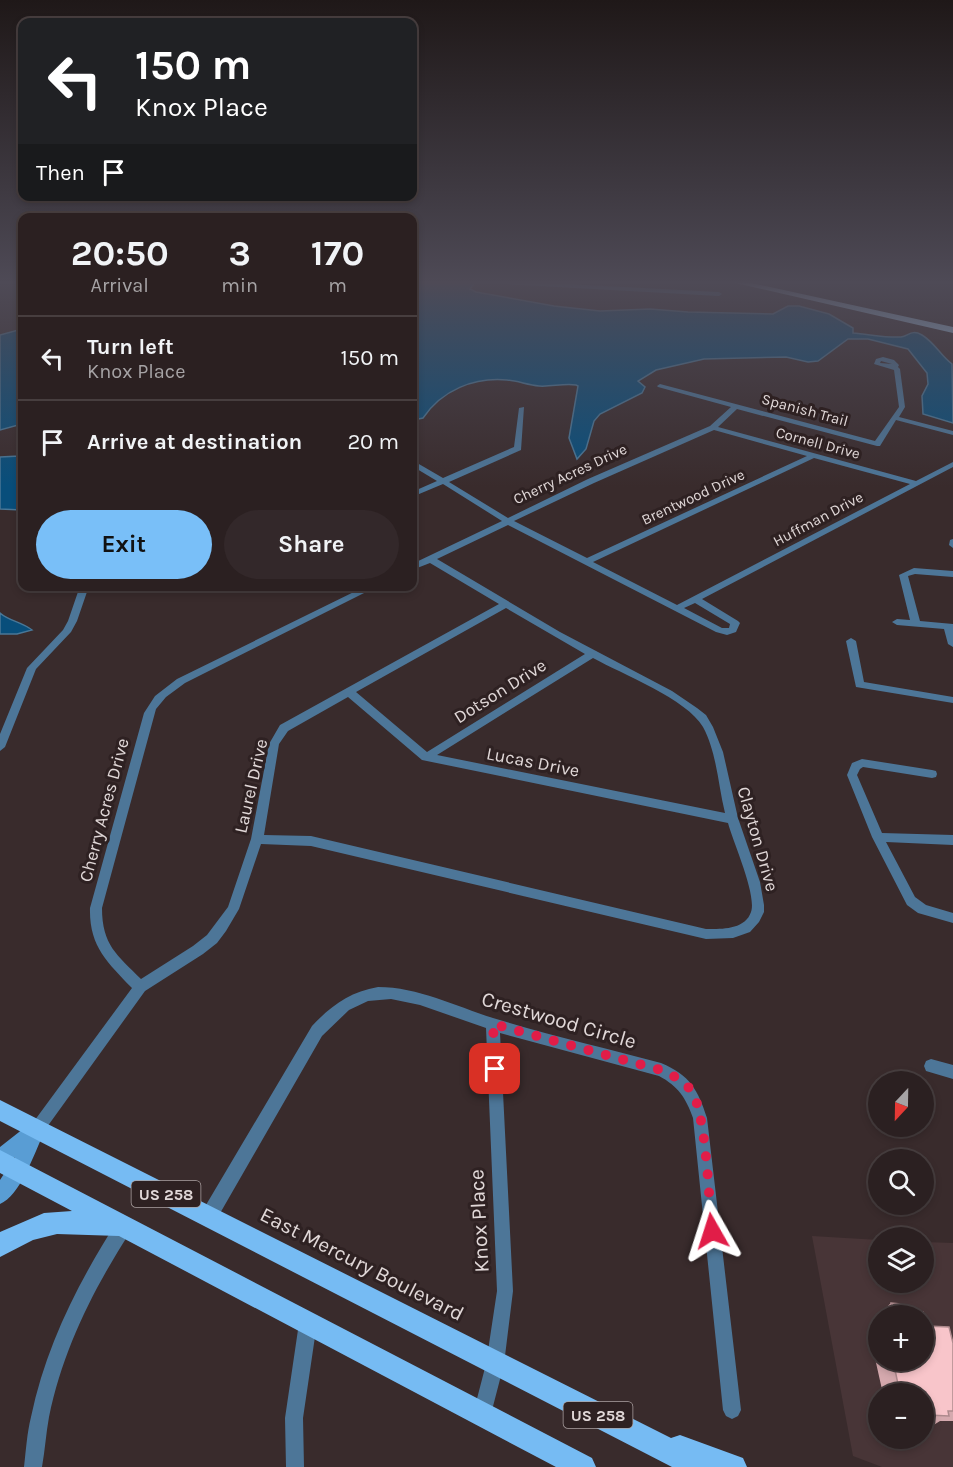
<!DOCTYPE html>
<meta charset="utf-8">
<style>
:root{--surface:#2b2021;--page:#33282a;--text:#f1f3f6;--muted:#a6a3a5;--line:#473e3f;--accent:#79bff8}
body{margin:0;font-family:Karla,sans-serif;background:var(--page);color:var(--text);height:100vh;display:flex;flex-direction:column;font-size:22px;white-space:nowrap}
*{box-sizing:border-box;margin:0}
p{font-size:20px;color:var(--muted)}
.icon{flex:none;width:33px;height:33px;fill:none;stroke:currentColor;stroke-width:2;stroke-linecap:round;stroke-linejoin:round}
.map{position:relative;flex:1;overflow:hidden}
.drawer{position:absolute;left:18px;top:213px;width:399px;height:378px;display:flex;flex-direction:column;background:var(--surface);border-radius:12px;box-shadow:0 3px 9px #0003,0 0 0 2px var(--line)}
.drawer>*{flex:none}
.hud{position:absolute;left:18px;top:18px;width:399px;height:183px;border-radius:12px;box-shadow:0 3px 9px #0003,0 0 0 2px var(--line);background:#202124;color:#fff;overflow:hidden}
.needle{width:39px;rotate:202deg}
.controls{position:absolute;left:868px;top:1071px;display:grid;gap:12px}
.controls a{display:grid;place-items:center;width:66px;height:66px;border-radius:50%;background:var(--surface);box-shadow:0 3px 9px #0003,0 0 0 2px var(--line);font-size:30px}
.pin{position:absolute;display:grid;place-items:center;width:51px;height:51px;color:#fff;margin:-26px;border-radius:12px;box-shadow:0 3px 9px #0006}
.me{position:absolute;width:66px;margin:-33px;rotate:354deg;stroke-linejoin:round;filter:drop-shadow(0 0 4px #0008)}
.turn{display:flex;align-items:center;gap:21px;height:126px;padding:0 18px;font-size:27px}
.turn .icon{width:78px;height:78px;stroke-width:2.5}
.turn b{display:block;font-size:42px;line-height:51px}
.then{display:flex;align-items:center;height:57px;padding:0 18px;background:#0003;gap:12px;font-size:22px}
.eta{display:flex;justify-content:space-evenly;align-items:center;height:102px;text-align:center}
.eta b{font-size:36px;font-weight:700;line-height:42px}
.primary-button{display:flex;gap:12px;margin-top:auto;padding:12px 18px}
.primary-button a{flex:1;height:69px;border-radius:36px;background:var(--accent);color:#111;font-size:24px;font-weight:700;line-height:69px;text-align:center}
.primary-button a+a{background:var(--page);color:var(--text)}
ul{padding:0;list-style:none}
li{display:flex;align-items:center;gap:18px;height:84px;padding:0 18px;border-top:2px solid var(--line)}
li div{flex:1}
li b{display:block;font-size:22px}
li em{font-style:normal}
.map>svg:first-child{display:block}
.built{fill:#483537;fill-rule:evenodd}
.water{fill:#084e7b;stroke:#497797;stroke-width:1.5}
.lines{fill:none;stroke-linecap:round;stroke-linejoin:round}
.street{fill:#4d7698;fill-rule:evenodd}
.secondary{fill:#599dd4;fill-rule:evenodd}
.primary{fill:#76bbf3;fill-rule:evenodd}
.highway{fill:#abd3f5;fill-rule:evenodd}
.wall{fill:#d5a9ae;fill-rule:evenodd}
.building{fill:#f8c5ca;stroke:#ae8a8d;stroke-width:1.5}
.route{stroke:#e11d48;stroke-width:10;stroke-dasharray:0 18}
.labels{text-anchor:middle;dominant-baseline:central;stroke-width:6;stroke-linejoin:round;paint-order:stroke}
.far-street-label{font-size:15px;fill:#e1d8d8;stroke:#2e2122}
.shield{fill:#2e2122;stroke:#aba1a1;stroke-width:1.5}
.shield-label{font-size:16px;font-weight:bold;fill:#e1d8d8}
.street-label{font-size:18px;fill:#e1d8d8;stroke:#2e2122}
.near-street-label{font-size:21px;fill:#e1d8d8;stroke:#2e2122}
</style>
<div class="map">
<svg width="953" height="1467" viewBox="0 0 953 1467">
<rect width="100%" height="100%" fill="#392b2c"/>
<!-- built -->
<path class="built" d="M812,1236l67,4v42h45v-40l29,1v224h-71l-29,-11zM879,1316h45v44h-45zM879,1394h45v44h-45z"/>
<!-- water -->
<path class="water" d="M412,282h63l-5,7 6,3 78,14 46,5 50,-2 38,3 85,2 15,-8h11l30,8 24,14v5c15,1 33,5 48,4 8,-1 10,-8 21,-2 13,8 19,21 30,29l1,59 -30,-9 -1,-18 6,-12 -1,-11 -19,-24 -40,-10h-20l-30,22 -10,1 -22,-5 -82,2 -48,11 -18,11 7,6 -3,6 -42,21 -6,7 -8,28 -9,10 -8,-21 9,-52 -2,-1c-12,-2 -25,2 -37,1 -11,-1 -21,-5 -32,-6 -33,-3 -65,10 -84,38l-10,2z
M22,329v95l-22,6v-95z
M22,450v60l-22,-1v-52l19,-1 -2,-4z
M0,613c9,8 22,9 32,17l-15,4h-17z"/>
<g class="lines">
<!-- street -->
<path class="street" d="M502,282h27l190,10 3,2 -3,2 -214,-12z
M883,357l11,3 5,5 -1,2 2,2 5,38 -6,10 54,14v4l-57,-15 -16,26h-3l-140,-37 -19,18 198,54 37,-19v5l-251,132 36,22 2,2 -4,9 -9,3 -11,-3 -208,-107 -71,34 123,73 112,59 25,17 9,7 7,12 10,25 15,66 22,64 4,23v7l-5,10 -9,10 -17,6 -27,1 -395,-93 -50,-2 -22,65 -13,22 -9,12 -14,11 -58,37 -103,143 -5,2 -5,-2 -2,-5 2,-5 100,-136c-25,-26 -43,-42 -42,-80l54,-195 11,-17 22,-17 189,-93h12l-193,97 -19,14 -10,12 -54,199c0,37 15,47 39,71l52,-33 14,-11 21,-28 23,-68 18,-95 11,-19 219,-121 -69,-41 -18,7v-6l90,-43 -59,-37 -31,13v-5l25,-11 -25,-15v-6l31,18 71,-31 5,-39 5,-1 -3,43 -72,32 59,36 80,-39 122,-53 21,-19 -73,-20 -1,-1 3,-2 215,57 24,-34 -5,-37 -20,-6 2,-5zM881,361l11,3 -12,-1zM714,430l93,26 -220,102 -73,-37 80,-38zM814,458l96,26 -233,121 -84,-43zM695,603l35,21 -1,4h-7l-38,-20zM506,608l79,46 -158,98 -71,-60zM593,658c29,16 94,41 110,69 14,26 15,58 22,86l-288,-58zM348,697l74,63 306,63c5,19 29,72 23,89 -6,18 -30,17 -45,17l-395,-93 -47,-1 15,-91 9,-13z
M953,539v9l-4,-3 1,-5z
M914,568l39,3v6l-38,-3 -7,2 12,45 33,3v23l-5,-3 -4,-15 -47,-4 -5,-3 5,-3 13,1 -11,-45z
M80,586h9l-12,35 -6,11 -35,37 -31,78 -5,4v-17l27,-66 36,-38 5,-9z
M851,638l5,3 8,41 89,15v6l-97,-16 -10,-46z
M862,759l70,11 4,1 1,3 -1,3 -4,1 -69,-11 -3,2 -3,6 25,58 71,2v10l-67,-3 29,55 11,8 27,8v10l-35,-10 -11,-8 -35,-68 -25,-62 5,-12z
M378,987c40,0 77,19 115,31 55,17 112,30 168,45 29,12 37,27 46,55l34,292 -3,6 -6,3 -6,-3 -3,-6 -30,-292c-7,-20 -15,-32 -34,-42l-159,-43 13,258 -9,73 -13,50 -3,6 -6,3 -6,-3 -3,-6 13,-50 11,-73 -11,-263 -66,-23 -29,-6 -23,2 -19,9 -27,26 -107,186 -6,2 -6,-2 -2,-6 2,-6 109,-184c19,-20 37,-34 66,-39z
M931,1059l22,6v14l-27,-8 -2,-5 2,-5z
M124,1218l6,2 2,6 -2,6c-37,58 -67,117 -81,185 -3,16 -4,33 -7,50h-18c2,-17 3,-34 7,-50 15,-72 48,-136 87,-197z
M308,1314l6,3 3,6 -14,95 1,49h-18l-1,-49 14,-95 3,-6z"/>
<!-- secondary -->
<path class="secondary" d="M37,1121l6,2 2,6 -2,6c-9,19 -23,61 -43,69v-24l15,-23 -15,10v-20l28,-22z"/>
<!-- primary -->
<path class="primary" d="M0,1100l671,338 9,-3 63,23 4,9h-75l-672,-346z
M0,1150l592,308 4,9h-40l-437,-231 -62,-2 -24,6 -33,17v-25l44,-19 28,-2 -72,-38z"/>
<!-- highway -->
<path class="highway" d="M731,282h16l206,45v6z"/>
</g>
<!-- wall -->
<path class="wall" d="M891,1303l9,1 2,7 21,1 4,14 22,1 4,16v68h-2h2v10h-13l-8,5 -8,-1v-31h-41l-13,-58 8,-7 -1,-13zM879,1316h45v44h-45z"/>
<!-- building -->
<path class="building" d="M891,1303l9,1 2,7 21,1 4,14 22,1 4,16v68h-5l1,5 -21,-1 -1,-5h-3v-16h-24l-7,-34h31v-44h-31z"/>
<!-- sky -->
<linearGradient id="sky" x2="0" y2="1"><stop stop-color="#1f1818"/><stop offset="0.58" stop-color="#4e4a56"/><stop offset="1" stop-color="#4e4a56" stop-opacity="0"/></linearGradient>
<rect width="953" height="487" fill="url(#sky)"/>
<g class="lines">
<!-- route -->
<path class="route" d="M495,1069l-2,-45 168,46c11,5 24,11 31,22 14,22 17,109 20,139"/>
</g>
<g class="labels">
<!-- far-street labels -->
<g class="far-street-label">
<text transform="translate(805 410) rotate(15)">Spanish Trail</text>
<text transform="translate(818 443) rotate(15)">Cornell Drive</text>
<text transform="translate(570 474) rotate(-25)">Cherry Acres Drive</text>
<text transform="translate(693 497) rotate(-25)">Brentwood Drive</text>
<text transform="translate(818 519) rotate(-28)">Huffman Drive</text>
</g>
<!-- shield labels -->
<g class="shield">
<rect x="131.5" y="1181" width="69" height="26" rx="4.5"/>
<rect x="563.5" y="1402" width="69" height="26" rx="4.5"/>
</g>
<g class="shield-label">
<text x="166" y="1194">US 258</text>
<text x="598" y="1415">US 258</text>
</g>
<!-- street labels -->
<g class="street-label">
<text transform="translate(500 691) rotate(-32)">Dotson Drive</text>
<text transform="translate(533 762) rotate(11)">Lucas Drive</text>
<text transform="translate(251 786) rotate(-77)">Laurel Drive</text>
<text transform="translate(104 810) rotate(-75)">Cherry Acres Drive</text>
<text transform="translate(758 839) rotate(74)">Clayton Drive</text>
</g>
<!-- near-street labels -->
<g class="near-street-label">
<text transform="translate(559 1020) rotate(16)">Crestwood Circle</text>
<text transform="translate(479 1221) rotate(-93)">Knox Place</text>
<text transform="translate(362 1264) rotate(27)">East Mercury Boulevard</text>
</g>
</g>
</svg>
<div class="controls">
<a><svg class="needle" viewBox="-14 -14 28 28"><path d="M0-13l5 13h-10z" fill="#e53935"/><path d="M0 13l5-13h-10z" fill="#a6a3a5"/></svg></a>
<a><svg class="icon" aria-label="search" viewBox="0 0 24 24"><circle cx="10" cy="10" r="6"/><path d="M15 15l6 6"/></svg></a>
<a><svg class="icon" aria-label="layers" viewBox="0 0 24 24"><path d="M12 4l9 5-9 5-9-5zM3 14l9 5 9-5"/></svg></a>
<a>+</a>
<a>−</a>
</div>
<div class="pin" style="left:495px;top:1069px;background:#d93025"><svg class="icon" aria-label="arrive" viewBox="0 0 24 24"><path d="M6 21V4h12l-3 4 3 4H6"/></svg></div>
<svg class="me" style="left:712px;top:1231px" viewBox="-20 -20 40 40"><path d="M0-17L14 15 0 8-14 15z" fill="#e11d48" stroke="#fff" stroke-width="4"/></svg>
<div class="hud">
<div class="turn"><svg class="icon" aria-label="left" viewBox="0 0 24 24"><path d="M17 20v-9H6M10 6l-5 5 5 5"/></svg><div><b>150 m</b>Knox Place</div></div>
<div class="then">Then<svg class="icon" aria-label="arrive" viewBox="0 0 24 24"><path d="M6 21V4h12l-3 4 3 4H6"/></svg></div>
</div>
<section class="drawer">
<div class="eta">
<div><b>20:50</b><p>Arrival</p></div>
<div><b>3</b><p>min</p></div>
<div><b>170</b><p>m</p></div>
</div>
<ul>
<li><svg class="icon" aria-label="left" viewBox="0 0 24 24"><path d="M17 20v-9H6M10 6l-5 5 5 5"/></svg><div><b>Turn left</b><p>Knox Place</p></div><em>150 m</em></li>
<li><svg class="icon" aria-label="arrive" viewBox="0 0 24 24"><path d="M6 21V4h12l-3 4 3 4H6"/></svg><div><b>Arrive at destination</b></div><em>20 m</em></li>
</ul>
<div class="primary-button"><a>Exit</a><a>Share</a></div>
</section>
</div>
